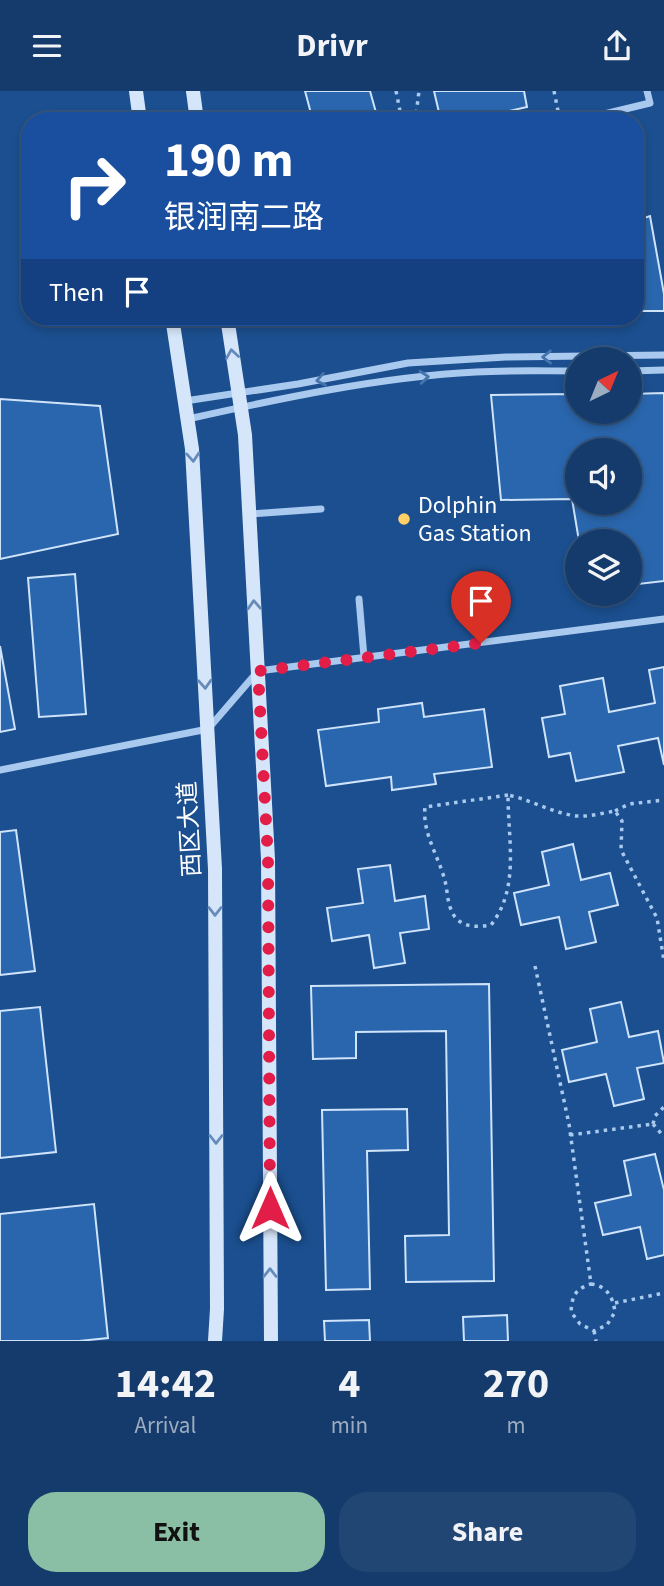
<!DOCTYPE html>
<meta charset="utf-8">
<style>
:root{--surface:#143b6b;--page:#214673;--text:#f1f3f6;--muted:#9dadc1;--line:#33557e;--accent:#8abfa5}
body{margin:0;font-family:"Source Sans 3","Noto Sans SC",sans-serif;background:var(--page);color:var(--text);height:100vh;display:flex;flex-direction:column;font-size:26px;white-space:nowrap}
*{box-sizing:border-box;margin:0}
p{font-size:23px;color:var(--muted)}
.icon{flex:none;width:38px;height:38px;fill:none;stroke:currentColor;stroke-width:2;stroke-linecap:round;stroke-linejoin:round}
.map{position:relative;height:1250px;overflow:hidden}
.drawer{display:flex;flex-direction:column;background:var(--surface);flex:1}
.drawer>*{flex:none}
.top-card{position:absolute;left:21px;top:21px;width:623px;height:214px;border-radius:28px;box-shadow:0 4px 10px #0003,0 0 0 2px var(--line);background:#1a4fa0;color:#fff;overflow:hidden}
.needle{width:46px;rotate:43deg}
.tools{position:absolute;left:565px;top:256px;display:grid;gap:14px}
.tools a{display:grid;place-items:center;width:77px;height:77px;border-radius:50%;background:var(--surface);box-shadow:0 4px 10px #0003,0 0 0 2px var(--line);font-size:35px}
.pin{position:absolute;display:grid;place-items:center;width:60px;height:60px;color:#fff;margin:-72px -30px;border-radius:50% 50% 50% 0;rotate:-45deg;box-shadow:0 0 7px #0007}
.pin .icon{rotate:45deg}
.me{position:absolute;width:77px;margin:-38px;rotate:0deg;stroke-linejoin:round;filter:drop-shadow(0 0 5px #0008)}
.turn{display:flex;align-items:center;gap:24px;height:147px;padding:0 28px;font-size:32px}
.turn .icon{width:91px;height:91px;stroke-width:2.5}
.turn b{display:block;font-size:49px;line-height:60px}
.then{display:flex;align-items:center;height:66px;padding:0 28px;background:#0003;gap:14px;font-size:26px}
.eta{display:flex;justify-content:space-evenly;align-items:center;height:119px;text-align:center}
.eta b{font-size:42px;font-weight:700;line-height:49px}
.button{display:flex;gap:14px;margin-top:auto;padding:14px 28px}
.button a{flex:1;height:80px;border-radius:28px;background:var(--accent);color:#111;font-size:28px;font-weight:700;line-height:80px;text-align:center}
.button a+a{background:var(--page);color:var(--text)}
header{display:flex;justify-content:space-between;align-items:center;height:91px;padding:0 28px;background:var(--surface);font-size:32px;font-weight:700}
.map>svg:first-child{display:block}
.building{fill:#2a66ad;stroke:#cfe3fa;stroke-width:2;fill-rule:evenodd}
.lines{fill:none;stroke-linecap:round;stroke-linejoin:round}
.path{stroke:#a9c9ee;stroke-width:3.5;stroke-dasharray:3.5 5;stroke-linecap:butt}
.minor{stroke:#a9c9ee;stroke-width:7}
.secondary{stroke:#d6e6fa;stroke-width:14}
.oneway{stroke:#668bba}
.oneway2{stroke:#4674ac}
.route{stroke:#e11d48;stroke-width:12;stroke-dasharray:0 21.6}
.poi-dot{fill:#ffd166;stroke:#1b4f8f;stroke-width:2.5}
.labels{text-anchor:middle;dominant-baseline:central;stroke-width:7;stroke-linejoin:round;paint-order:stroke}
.poi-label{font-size:24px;fill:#fff;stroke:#1b4f8f;text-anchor:start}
.street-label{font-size:24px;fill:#fff;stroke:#1b4f8f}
</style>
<header><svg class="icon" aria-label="menu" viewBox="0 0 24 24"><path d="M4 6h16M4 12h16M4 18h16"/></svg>Drivr<svg class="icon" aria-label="share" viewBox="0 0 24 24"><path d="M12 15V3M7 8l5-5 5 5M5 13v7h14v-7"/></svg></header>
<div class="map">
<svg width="664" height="1250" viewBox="0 0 664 1250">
<rect width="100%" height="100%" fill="#1b4f8f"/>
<!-- building -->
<path class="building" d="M305,0h65l7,25 -19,5h-45z
M434,0h90l3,16 -64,14h-22z
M650,125l14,78v17h-29v-90z
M664,302v188l-34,4v-44h-51l-7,-42 -71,1 -10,-105 87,-1v17h52v-17zM578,359h52v52h-52z
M0,308l100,7 18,128 -118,25z
M75,483l11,140 -47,3 -11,-139z
M0,555l15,83 -15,3z
M664,576v98l-6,-27 -40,8 6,26 -48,9 -6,-28 -21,4 -7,-39 23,-4 -5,-28 43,-8 6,34 46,-9 -6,-33z
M422,612l2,14 60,-8 8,58 -58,7 2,10 -44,6 -1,-13 -65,9 -8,-56 61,-8 -1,-13z
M16,739l19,141 -35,4v-143z
M573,753l8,36 29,-7 8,32 -29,7 7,30 -30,7 -7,-32 -38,8 -7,-32 35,-8 -7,-33z
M390,774l5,36 30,-5 4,33 -29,4 5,30 -31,5 -5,-33 -37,6 -5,-33 36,-5 -5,-34z
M489,893l5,297 -88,1 -1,-46 44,-1 -3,-204 -90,1v26l-43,1 -2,-73z
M621,911l8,35 29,-6 6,32 -27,5 7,31 -30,7 -8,-32 -37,8 -7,-32 35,-8 -7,-33z
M40,916l16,145 -56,6v-147z
M407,1018l1,41 -41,1 3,138 -44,1 -4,-180z
M655,1063l9,36v65l-17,4 -7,-32 -37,8 -8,-32 36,-8 -7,-34z
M94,1113l14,134 -29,3h-79v-127z
M507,1224l1,26h-44l-1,-24z
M369,1229l1,21h-45l-1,-20z"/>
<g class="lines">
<!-- path -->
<path class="path" d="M396,0l6,30
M554,0l5,25 -4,5
M413,30l3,-6 3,-24
M508,704l-83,12c-3,26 14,50 20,74 3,12 2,25 10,36 9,11 23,10 36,8 29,-37 17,-85 17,-130 24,5 44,18 69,21 12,1 26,-3 38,-5l7,10 -1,29 36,68 7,43
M615,720l14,-7 35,-4
M535,875l34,158 22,160
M653,1033l2,-8 9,-9
M653,1033l11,13
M570,1044l83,-11
M591,1193c16,2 22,13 24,28l-8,13 -13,6 -14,-7 -9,-12c1,-16 4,-23 20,-28z
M615,1212l49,-10
M594,1240l2,10"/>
<!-- minor -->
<path class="minor" d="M592,26l58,-14 -3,-12
M630,280l34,-1
M185,310l113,-17 110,-21 98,-6 158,-2
M188,328c94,-21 192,-42 288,-47 34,-2 68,-1 102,-1
M250,423l71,-5
M359,508l5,58
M0,679l208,-41 50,-58 406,-52"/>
<!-- secondary -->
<path class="secondary" d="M136,0l4,30
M193,0l4,30
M172,226l20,132 23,420 2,440 -2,32
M227,226l18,118 23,424 3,482"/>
</g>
<!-- one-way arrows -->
<defs><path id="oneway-chevron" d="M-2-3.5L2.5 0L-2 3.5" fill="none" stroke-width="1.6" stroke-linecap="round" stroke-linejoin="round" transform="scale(1.75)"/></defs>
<g class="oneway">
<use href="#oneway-chevron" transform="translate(232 263) rotate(-99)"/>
<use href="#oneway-chevron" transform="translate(193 366) rotate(86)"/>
<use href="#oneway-chevron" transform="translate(254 514) rotate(-93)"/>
<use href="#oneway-chevron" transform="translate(205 593) rotate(87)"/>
<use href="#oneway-chevron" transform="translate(215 820) rotate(90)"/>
<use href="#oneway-chevron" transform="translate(216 1048) rotate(90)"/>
<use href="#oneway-chevron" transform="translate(270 1182) rotate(-90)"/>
</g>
<g class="oneway2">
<use href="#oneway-chevron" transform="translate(547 266) rotate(179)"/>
<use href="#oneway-chevron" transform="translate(424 286) rotate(-5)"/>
<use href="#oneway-chevron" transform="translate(321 289) rotate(169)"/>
</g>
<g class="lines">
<!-- route -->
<path class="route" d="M270,1117l-2,-349 -10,-188 223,-28"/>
</g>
<!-- markers -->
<circle class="poi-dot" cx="404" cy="428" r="7"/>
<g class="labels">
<!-- poi labels -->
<g class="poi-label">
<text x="418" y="414">Dolphin<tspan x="418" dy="28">Gas Station</tspan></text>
</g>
<!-- street labels -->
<g class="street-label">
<text transform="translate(190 738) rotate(-93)">西区大道</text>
</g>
</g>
</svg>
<div class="tools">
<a><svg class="needle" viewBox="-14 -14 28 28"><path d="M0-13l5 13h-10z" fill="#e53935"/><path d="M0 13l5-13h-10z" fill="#9dadc1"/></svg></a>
<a><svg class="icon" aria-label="sound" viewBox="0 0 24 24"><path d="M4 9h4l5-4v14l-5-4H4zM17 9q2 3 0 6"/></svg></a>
<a><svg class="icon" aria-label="layers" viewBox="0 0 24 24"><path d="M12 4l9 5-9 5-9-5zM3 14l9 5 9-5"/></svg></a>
</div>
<div class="pin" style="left:481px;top:552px;background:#d93025"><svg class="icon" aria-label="arrive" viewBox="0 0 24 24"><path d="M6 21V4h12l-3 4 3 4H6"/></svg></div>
<svg class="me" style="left:270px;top:1117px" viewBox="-20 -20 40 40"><path d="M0-17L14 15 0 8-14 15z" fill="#e11d48" stroke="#fff" stroke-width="4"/></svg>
<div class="top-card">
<div class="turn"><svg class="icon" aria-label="right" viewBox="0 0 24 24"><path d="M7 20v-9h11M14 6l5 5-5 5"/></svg><div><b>190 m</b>银润南二路</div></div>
<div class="then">Then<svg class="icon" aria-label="arrive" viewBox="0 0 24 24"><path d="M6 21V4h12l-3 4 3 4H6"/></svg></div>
</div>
</div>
<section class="drawer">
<div class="eta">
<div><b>14:42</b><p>Arrival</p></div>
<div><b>4</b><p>min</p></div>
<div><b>270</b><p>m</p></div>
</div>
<div class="button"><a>Exit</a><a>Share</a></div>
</section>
